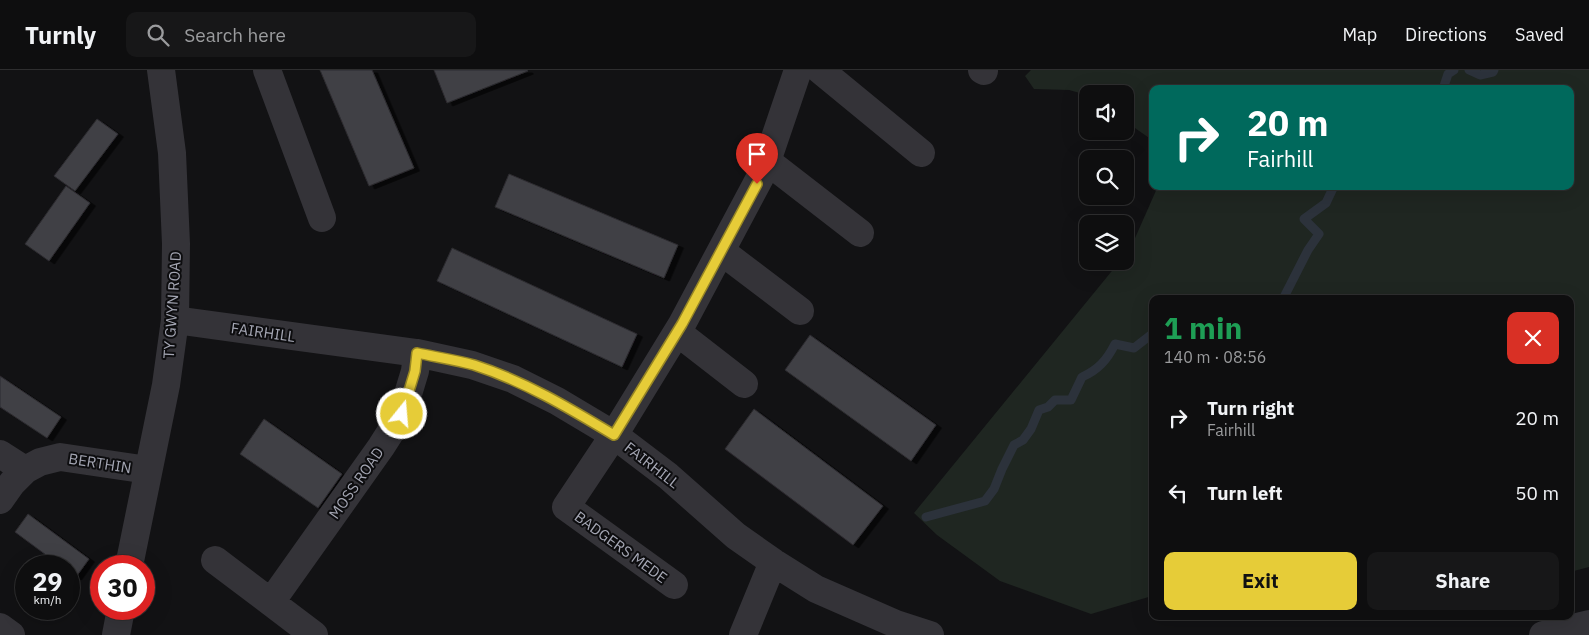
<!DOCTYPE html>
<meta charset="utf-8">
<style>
:root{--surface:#0e0e0f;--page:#171718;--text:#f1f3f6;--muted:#9b9c9e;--line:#2e2e2f;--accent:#e6cc38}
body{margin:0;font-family:"IBM Plex Sans",sans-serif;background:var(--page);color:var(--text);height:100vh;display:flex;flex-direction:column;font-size:19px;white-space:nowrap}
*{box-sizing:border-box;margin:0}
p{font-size:16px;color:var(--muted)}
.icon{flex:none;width:28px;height:28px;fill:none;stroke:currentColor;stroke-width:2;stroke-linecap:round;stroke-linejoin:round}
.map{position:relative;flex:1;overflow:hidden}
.side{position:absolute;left:1149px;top:225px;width:425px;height:325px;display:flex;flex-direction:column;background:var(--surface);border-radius:10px;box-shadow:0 5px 20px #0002,0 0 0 1px var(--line)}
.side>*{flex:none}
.hud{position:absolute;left:1149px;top:15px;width:425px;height:105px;border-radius:10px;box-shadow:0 5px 20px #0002,0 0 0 1px var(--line);background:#00695c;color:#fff;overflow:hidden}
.controls{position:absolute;left:1079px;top:15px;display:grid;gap:10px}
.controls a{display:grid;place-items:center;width:55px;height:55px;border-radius:10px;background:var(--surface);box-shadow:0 5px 20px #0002,0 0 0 1px var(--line);font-size:25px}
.speed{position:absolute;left:15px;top:485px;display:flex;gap:10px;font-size:25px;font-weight:700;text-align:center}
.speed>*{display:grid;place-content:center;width:65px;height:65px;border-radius:50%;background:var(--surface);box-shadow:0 5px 20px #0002,0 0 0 1px var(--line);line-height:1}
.speed small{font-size:12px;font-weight:400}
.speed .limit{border:8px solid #d22;background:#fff;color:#111}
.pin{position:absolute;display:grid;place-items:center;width:42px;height:42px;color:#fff;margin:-51px -21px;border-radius:50% 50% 50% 0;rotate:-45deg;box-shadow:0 0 5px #0007}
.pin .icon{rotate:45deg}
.me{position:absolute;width:55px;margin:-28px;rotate:17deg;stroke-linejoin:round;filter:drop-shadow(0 0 4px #0008)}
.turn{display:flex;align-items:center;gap:18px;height:105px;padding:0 15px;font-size:22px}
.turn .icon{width:65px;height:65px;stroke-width:2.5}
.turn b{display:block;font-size:35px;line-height:42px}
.round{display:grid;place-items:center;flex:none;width:52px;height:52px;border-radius:10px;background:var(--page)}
.overview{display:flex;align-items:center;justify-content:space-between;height:85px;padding:0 15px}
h1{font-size:30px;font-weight:700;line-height:38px;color:#1e9e55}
.primary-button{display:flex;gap:10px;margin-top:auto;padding:10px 15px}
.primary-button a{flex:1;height:58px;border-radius:10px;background:var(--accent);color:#111;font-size:20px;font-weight:700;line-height:58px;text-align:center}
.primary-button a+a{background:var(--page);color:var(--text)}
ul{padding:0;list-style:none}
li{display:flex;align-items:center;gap:15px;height:75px;padding:0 15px}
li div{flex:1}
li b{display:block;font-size:19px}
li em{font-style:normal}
header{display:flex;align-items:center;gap:30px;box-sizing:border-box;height:70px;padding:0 25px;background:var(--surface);border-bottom:1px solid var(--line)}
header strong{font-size:24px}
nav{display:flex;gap:28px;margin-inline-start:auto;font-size:18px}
.search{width:350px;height:45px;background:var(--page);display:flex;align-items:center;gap:12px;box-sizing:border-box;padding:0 18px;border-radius:10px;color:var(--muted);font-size:19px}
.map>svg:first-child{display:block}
.green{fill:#1f2621}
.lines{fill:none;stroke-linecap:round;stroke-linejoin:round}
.stream{stroke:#2c323b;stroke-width:9}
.building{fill:#3f3f44;stroke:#2d2c30;filter:url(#shadow)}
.minor{stroke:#343338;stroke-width:28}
.route-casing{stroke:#968524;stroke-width:12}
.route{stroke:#e6cc38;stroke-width:9}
.labels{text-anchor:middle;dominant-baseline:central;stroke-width:4;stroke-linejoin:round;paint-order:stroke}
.street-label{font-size:15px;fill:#a4a6b3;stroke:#0d0d0f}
</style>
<header>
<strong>Turnly</strong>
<div class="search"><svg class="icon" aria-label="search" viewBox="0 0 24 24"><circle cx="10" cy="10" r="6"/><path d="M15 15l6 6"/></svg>Search here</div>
<nav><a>Map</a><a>Directions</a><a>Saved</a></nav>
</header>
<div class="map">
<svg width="1589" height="565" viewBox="0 0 1589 565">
<defs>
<filter id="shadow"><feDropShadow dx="5.5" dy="3" stdDeviation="0" flood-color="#0009"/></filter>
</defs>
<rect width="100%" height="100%" fill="#121214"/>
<!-- green -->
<path class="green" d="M1031,0h558v497l-19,5v-273h-418v297l-61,18 -91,-33 -63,-46 -23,-22 206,-252h5v-5l3,-2 30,-68h412v-97h-418v51l-27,-19v-27l-38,1 -18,-5 -35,-1 -9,-13z"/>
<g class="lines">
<!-- stream -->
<path class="stream" d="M1469,0l11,5 13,-3 1,-2
M1443,19l5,-15 6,-4
M1283,229l25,-49 11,-16 -15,-15 22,-16 8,-17
M926,447l59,-16 9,-12 8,-20 12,-24 9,-5 8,-11 8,-19 9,-3 7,-7h16l11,-23c16,-7 25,-17 33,-33l19,4 18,-14"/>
</g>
<!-- building -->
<path class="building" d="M320,0h52l42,98 -45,18z
M434,0h93l1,1 -81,32z
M97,49l21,15 -43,57 -21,-15z
M509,104l169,71 -14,33 -169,-71z
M66,116l24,17 -41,58 -24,-17z
M452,178l185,86 -15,33 -185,-86z
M810,265l126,90 -25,36 -126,-91z
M0,306l61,41 -14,21 -47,-31z
M754,339l129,97 -30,39 -128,-96z
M264,349l78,55 -24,34 -78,-54z
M28,444l61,45 -13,18 -7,-5v-6h-8l-46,-34z"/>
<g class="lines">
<!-- minor -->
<path class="minor" d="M267,0l55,148
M820,0l101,83
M982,0l2,1
M767,91l93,72
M721,181l79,60
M175,250l242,33 55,12 41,14 44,22 57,34 54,41 68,60 37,26 43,27 80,35 34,11
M677,262l67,52
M0,384l25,16
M0,430l12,-17 13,-13 15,-8 20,-5 88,13
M215,490l99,75
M129,496l37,-181 9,-65 1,-76 -4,-91 -11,-83
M674,515l-108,-78 48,-72 68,-111 82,-154 34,-100
M271,532l110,-155 21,-33 13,-43 2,-18
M0,557l11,8
M116,565l5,-26
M743,565l30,-73
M1543,565l46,-11"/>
</g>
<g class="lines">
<!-- route casing -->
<g class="route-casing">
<path id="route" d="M402,344l13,-43 2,-18c19,4 39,7 57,12 50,16 95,43 140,70l68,-111 75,-140"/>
</g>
<!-- route -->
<use href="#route" class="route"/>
</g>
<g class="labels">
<!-- street labels -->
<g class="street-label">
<text transform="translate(172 235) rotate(-86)">TY GWYN ROAD</text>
<text transform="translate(263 262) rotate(8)">FAIRHILL</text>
<text transform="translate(100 393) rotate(9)">BERTHIN</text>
<text transform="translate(652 395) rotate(38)">FAIRHILL</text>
<text transform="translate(356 413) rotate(-55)">MOSS ROAD</text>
<text transform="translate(621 477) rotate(36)">BADGERS MEDE</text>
</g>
</g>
</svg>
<div class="controls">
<a><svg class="icon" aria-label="sound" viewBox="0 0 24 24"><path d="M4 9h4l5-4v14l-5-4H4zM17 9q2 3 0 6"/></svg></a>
<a><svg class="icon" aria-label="search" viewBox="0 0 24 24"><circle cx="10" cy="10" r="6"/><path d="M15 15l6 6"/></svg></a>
<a><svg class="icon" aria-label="layers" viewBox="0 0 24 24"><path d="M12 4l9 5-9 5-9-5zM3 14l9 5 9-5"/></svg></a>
</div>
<div class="speed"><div>29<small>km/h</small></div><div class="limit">30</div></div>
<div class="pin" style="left:757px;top:114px;background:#d93025"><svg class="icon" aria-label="arrive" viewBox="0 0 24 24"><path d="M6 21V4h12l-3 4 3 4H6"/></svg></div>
<svg class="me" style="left:402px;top:344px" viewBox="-20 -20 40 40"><circle r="17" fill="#e6cc38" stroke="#fff" stroke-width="3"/><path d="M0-11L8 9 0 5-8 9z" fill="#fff"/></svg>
<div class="hud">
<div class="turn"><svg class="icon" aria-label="right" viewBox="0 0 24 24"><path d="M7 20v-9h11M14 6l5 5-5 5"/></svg><div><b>20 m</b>Fairhill</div></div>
</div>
<section class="side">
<div class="overview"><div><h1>1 min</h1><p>140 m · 08:56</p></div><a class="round" style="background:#d93025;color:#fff"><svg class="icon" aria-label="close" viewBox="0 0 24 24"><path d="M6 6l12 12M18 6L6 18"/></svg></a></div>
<ul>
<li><svg class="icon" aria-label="right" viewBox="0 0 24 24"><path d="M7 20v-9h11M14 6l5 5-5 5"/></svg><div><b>Turn right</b><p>Fairhill</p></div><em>20 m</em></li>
<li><svg class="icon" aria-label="left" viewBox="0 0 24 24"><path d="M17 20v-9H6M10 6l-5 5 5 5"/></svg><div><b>Turn left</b></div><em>50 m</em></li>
</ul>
<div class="primary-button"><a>Exit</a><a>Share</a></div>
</section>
</div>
